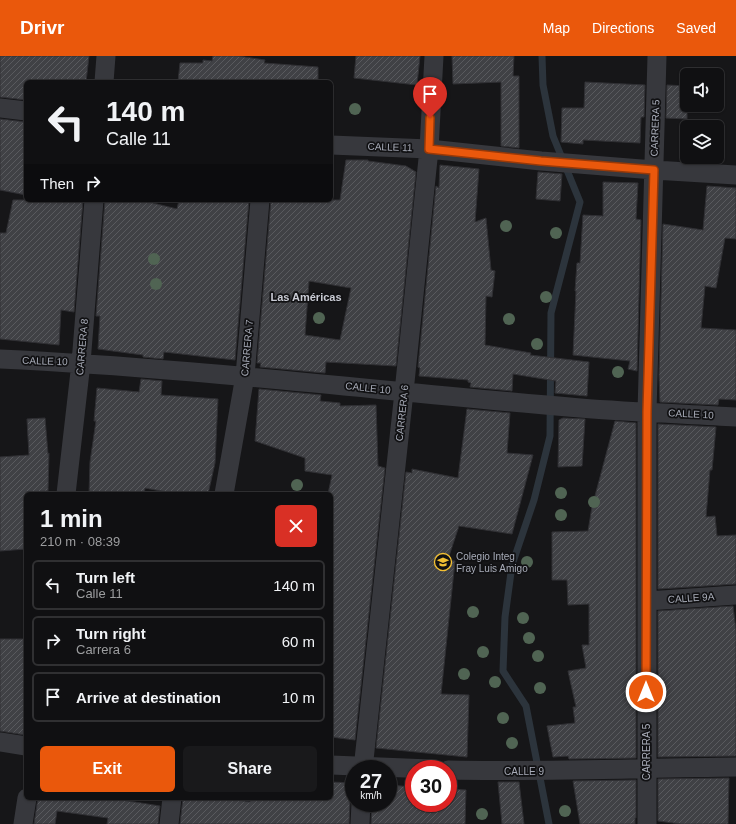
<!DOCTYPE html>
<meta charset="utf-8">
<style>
:root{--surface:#101012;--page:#19191b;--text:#f1f3f6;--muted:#9c9d9f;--line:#303032;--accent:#ea580c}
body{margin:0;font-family:Arial,sans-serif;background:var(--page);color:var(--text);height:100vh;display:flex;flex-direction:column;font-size:15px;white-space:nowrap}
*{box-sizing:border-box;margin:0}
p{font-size:13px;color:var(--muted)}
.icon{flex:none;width:22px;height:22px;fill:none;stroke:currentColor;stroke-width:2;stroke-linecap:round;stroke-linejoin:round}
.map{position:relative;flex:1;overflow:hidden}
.details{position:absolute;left:24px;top:436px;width:309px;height:308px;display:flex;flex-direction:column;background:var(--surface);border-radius:6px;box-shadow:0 1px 3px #0004,0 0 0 1px var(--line)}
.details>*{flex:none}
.hud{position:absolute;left:24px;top:24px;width:309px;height:122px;border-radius:6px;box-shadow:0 1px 3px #0004,0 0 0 1px var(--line);background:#101012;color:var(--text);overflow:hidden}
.fabs{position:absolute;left:680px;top:12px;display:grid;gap:8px}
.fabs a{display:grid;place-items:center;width:44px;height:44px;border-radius:6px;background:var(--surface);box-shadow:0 1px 3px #0004,0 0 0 1px var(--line);font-size:20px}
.speed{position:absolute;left:345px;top:704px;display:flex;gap:8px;font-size:20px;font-weight:700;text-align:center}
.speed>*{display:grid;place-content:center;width:52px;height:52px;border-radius:50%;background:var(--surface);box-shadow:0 1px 3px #0004,0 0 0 1px var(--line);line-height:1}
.speed small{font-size:10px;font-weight:400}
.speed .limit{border:6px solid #d22;background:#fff;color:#111}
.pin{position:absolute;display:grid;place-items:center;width:34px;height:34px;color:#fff;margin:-41px -17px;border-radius:50% 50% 50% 0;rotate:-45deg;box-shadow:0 0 4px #0007}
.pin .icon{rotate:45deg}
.me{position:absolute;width:44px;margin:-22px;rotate:0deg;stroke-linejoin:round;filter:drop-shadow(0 0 3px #0008)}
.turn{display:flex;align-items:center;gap:14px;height:84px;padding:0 16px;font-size:18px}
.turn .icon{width:52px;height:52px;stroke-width:2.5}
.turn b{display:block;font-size:28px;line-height:34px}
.then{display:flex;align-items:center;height:38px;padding:0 16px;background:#0003;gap:8px;font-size:15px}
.round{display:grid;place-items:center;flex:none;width:42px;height:42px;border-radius:6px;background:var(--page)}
.headline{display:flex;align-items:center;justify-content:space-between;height:68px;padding:0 16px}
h1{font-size:24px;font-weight:800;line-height:30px}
.primary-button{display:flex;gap:8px;margin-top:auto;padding:8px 16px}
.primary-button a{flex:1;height:46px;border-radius:6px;background:var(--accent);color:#fff;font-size:16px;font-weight:800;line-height:46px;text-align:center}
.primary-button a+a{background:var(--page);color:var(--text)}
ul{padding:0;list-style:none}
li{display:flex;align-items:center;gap:12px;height:50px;margin:0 8px 6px;padding:0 8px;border:2px solid var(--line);border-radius:6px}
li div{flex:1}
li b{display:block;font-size:15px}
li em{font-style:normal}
header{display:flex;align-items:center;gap:24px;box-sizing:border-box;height:56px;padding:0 20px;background:var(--accent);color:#fff}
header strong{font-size:19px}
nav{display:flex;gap:22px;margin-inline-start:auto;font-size:14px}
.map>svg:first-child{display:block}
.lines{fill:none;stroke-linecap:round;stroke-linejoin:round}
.stream{stroke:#2c343c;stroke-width:7}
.building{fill:url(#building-hatch);stroke:#303034;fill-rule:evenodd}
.street{stroke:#37383d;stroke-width:19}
.tree{fill:#506453}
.route-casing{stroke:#983908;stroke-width:10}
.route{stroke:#ea580c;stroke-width:7}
.labels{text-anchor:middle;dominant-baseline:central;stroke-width:3.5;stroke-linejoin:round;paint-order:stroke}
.street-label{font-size:10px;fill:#a8acb8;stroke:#111113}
.poi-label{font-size:10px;fill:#a8acb8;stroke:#111113;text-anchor:start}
.neighbourhood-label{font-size:11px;font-weight:bold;fill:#c9cbd4;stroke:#111113}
</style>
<header>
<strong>Drivr</strong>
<nav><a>Map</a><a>Directions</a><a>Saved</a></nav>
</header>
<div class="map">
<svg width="736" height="768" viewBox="0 0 736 768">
<defs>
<pattern id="building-hatch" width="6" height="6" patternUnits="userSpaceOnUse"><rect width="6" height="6" fill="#404145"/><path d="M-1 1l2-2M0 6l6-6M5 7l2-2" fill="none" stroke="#595a5e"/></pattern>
</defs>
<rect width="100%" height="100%" fill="#161618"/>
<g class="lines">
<!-- stream -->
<path class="stream" d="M542,0l1,29 10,51 27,66 -29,111 -1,123 -16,64 -22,65 -7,52 -2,54 23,35 23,118"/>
</g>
<!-- building -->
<path class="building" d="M0,0h89l-3,26h-60v18l-26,-3z
M213,0h25l27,4 -1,3 54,4v15h-140l2,-19h23v-3l9,1z
M356,0h64l-3,29 -63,-7z
M452,0h62l-1,20h6v72l-18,-2v-64l-48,2z
M585,26l60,3 -1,32h-3l-1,26 -57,-3v4l-22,-2 1,-34h22z
M667,29l20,1v33l-21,-1z
M0,63l26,3v73l-26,-5z
M346,104h22v1l38,5 10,6 -20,194 -70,-4 -1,11 -65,-6 1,-4h-4l14,-163h69zM309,225l42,7 -11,52 -35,-5z
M440,109l39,4 -4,53 11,-4 5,52 4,1 -3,26 -6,-1 -1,49 46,8 -1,2 59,7 -2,34 -32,-3 1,-12 -43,-7 -1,17 -42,-4 1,-4 -3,-1v-2l-49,-4 1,-8 -2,-1 18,-181 3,2z
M538,116l24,2 -2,27 -24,-2z
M603,126l35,1 -2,36 5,1 -4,151 -9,-2 2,-8 -57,-6 3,-64h-1l2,-28h3l3,-48 20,1z
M707,130l29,2v51l-11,-1 -9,50 -11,-2 -4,42 35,2v70l-17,-1 -1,6 -58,-3 -1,-27 4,-151 40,6z
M13,144h70l-9,112 -13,-2 -2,35 -59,-6v-106h6z
M105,144h36l36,9 2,-9h70l-14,160 -71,-8 -1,7 -20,-2v-2l-45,-6 2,-33h-4z
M141,323l21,2 -1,14 57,4 -3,64 -7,31h-31l-32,-6 -1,6h-55l1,-32 6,-41h-2l3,-33 42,4z
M259,333l62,6 -1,6 20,2v3l36,-1 2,61 7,2 -30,272 -24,-3v-243h-3l4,-19 -27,-4v-13l-50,-17z
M467,353l43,4 -3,40 26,2 -21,79 -53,-8 -11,33 7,2 -14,133 28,1 -2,62 -91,-9 30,-276 6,1v-4l46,9z
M45,362l3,36 1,-1 -1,38 -22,1v57l-26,2v-94l29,-2 -2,-36z
M563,362l22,1 -3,47 -24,1 1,-47z
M615,365l21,2v335l-67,1 -1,-3 -15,1 -6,-31 28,-3 -2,-16h3l-8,-36 18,-3 -4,-23h7v-41l-21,1 -1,-25h-15v-48l36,-1 4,-24z
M658,368l58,3 -4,43h-2l-4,47 9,-1 2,20 19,-1v49l-78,5z
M733,550l3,24v126l-78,1v-146z
M0,583h26v75l-1,21 -25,-4z
M729,722l-1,46h-47l-23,-3v-42z
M636,724v38h-1v6h-55l-7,-43z
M331,726l23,1v12l-4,7 -1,22h-169l3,-26h45l22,4 1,-4h80z
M498,726h21l5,42h-22z
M388,729l26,2v16h34v-14l18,1 -1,34h-94l1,-21h16z
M38,742h72l50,8 -2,18h-51l1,-6 -51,-7 -2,13h-21z"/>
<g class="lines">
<!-- street -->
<path class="street" d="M104,26l2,-26
M0,52l26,3
M331,89l98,4 112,12 113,9 82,5
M0,303c194,9 387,33 580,49 52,4 104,6 156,9
M66,438l15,-131 13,-163
M224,438l21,-118 15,-176
M647,545l89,-6
M0,686l26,4
M331,709l99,4
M363,713l41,-377 25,-243 5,-93
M448,714c96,2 192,-2 288,-3
M23,768l4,-26
M169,768l3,-26
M360,768l1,-21
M647,768v-412l10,-356"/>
</g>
<!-- trees -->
<g class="tree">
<circle cx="355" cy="53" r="6"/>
<circle cx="506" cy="170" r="6"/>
<circle cx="556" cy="177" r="6"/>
<circle cx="154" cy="203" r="6"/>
<circle cx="156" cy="228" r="6"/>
<circle cx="546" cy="241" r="6"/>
<circle cx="319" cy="262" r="6"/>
<circle cx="509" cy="263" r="6"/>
<circle cx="537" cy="288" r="6"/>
<circle cx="618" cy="316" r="6"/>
<circle cx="297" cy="429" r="6"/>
<circle cx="561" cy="437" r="6"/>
<circle cx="594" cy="446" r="6"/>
<circle cx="561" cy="459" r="6"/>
<circle cx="527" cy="506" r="6"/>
<circle cx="473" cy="556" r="6"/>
<circle cx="523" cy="562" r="6"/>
<circle cx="529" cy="582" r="6"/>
<circle cx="483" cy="596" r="6"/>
<circle cx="538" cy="600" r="6"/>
<circle cx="464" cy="618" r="6"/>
<circle cx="495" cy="626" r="6"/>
<circle cx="540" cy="632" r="6"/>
<circle cx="503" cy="662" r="6"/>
<circle cx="512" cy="687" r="6"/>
<circle cx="565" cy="755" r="6"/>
<circle cx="482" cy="758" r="6"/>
</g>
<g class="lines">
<!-- route casing -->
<g class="route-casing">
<path id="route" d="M430,62l-1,31 112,12 113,9 -7,242 -1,280"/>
</g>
<!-- route -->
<use href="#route" class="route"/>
</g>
<!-- icons -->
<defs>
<g id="school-ring" transform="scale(0.9)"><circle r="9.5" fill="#111113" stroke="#f3c033" stroke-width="1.5"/><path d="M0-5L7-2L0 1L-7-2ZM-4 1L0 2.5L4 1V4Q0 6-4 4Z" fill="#f3c033"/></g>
</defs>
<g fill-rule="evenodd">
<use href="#school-ring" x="443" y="506"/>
</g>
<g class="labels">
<!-- street labels -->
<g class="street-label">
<text transform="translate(655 72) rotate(-88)">CARRERA 5</text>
<text transform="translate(390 91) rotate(2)">CALLE 11</text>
<text transform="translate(82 291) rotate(-85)">CARRERA 8</text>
<text transform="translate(247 292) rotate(-85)">CARRERA 7</text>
<text transform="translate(45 305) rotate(2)">CALLE 10</text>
<text transform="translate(368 332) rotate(6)">CALLE 10</text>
<text transform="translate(402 357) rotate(-84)">CARRERA 6</text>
<text transform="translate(691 358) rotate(3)">CALLE 10</text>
<text transform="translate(691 542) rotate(-4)">CALLE 9A</text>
<text transform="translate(646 696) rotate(-90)">CARRERA 5</text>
<text x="524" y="715">CALLE 9</text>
</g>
<!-- poi labels -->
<g class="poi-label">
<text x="456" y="500">Colegio Integ<tspan x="456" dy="12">Fray Luis Amigo</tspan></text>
</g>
<!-- neighbourhood labels -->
<g class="neighbourhood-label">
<text x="306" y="241">Las Américas</text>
</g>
</g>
</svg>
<div class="fabs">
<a><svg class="icon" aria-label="sound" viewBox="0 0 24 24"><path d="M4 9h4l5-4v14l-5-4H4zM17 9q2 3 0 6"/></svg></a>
<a><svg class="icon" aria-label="layers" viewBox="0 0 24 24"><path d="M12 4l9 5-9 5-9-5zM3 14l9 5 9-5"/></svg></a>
</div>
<div class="speed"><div>27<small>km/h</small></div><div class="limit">30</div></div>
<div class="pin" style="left:430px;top:62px;background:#d93025"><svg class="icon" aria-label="arrive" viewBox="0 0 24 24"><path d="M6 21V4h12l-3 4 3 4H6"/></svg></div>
<svg class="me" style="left:646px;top:636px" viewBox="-20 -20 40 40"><circle r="17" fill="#ea580c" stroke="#fff" stroke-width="3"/><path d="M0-11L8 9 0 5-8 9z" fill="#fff"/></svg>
<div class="hud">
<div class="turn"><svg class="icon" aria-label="left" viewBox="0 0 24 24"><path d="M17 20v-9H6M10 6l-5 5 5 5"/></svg><div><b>140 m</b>Calle 11</div></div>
<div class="then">Then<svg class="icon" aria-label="right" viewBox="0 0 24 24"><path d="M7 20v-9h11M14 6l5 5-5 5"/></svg></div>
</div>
<section class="details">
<div class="headline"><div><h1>1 min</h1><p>210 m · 08:39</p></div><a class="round" style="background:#d93025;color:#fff"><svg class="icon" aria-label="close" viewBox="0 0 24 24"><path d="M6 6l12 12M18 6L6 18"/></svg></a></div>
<ul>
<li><svg class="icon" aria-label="left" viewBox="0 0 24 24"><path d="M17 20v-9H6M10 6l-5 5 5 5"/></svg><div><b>Turn left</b><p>Calle 11</p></div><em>140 m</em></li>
<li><svg class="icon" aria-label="right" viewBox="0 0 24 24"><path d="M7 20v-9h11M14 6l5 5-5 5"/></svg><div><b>Turn right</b><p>Carrera 6</p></div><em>60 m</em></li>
<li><svg class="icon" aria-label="arrive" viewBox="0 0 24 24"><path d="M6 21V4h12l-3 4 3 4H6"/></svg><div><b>Arrive at destination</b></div><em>10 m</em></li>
</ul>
<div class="primary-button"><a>Exit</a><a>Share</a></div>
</section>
</div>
